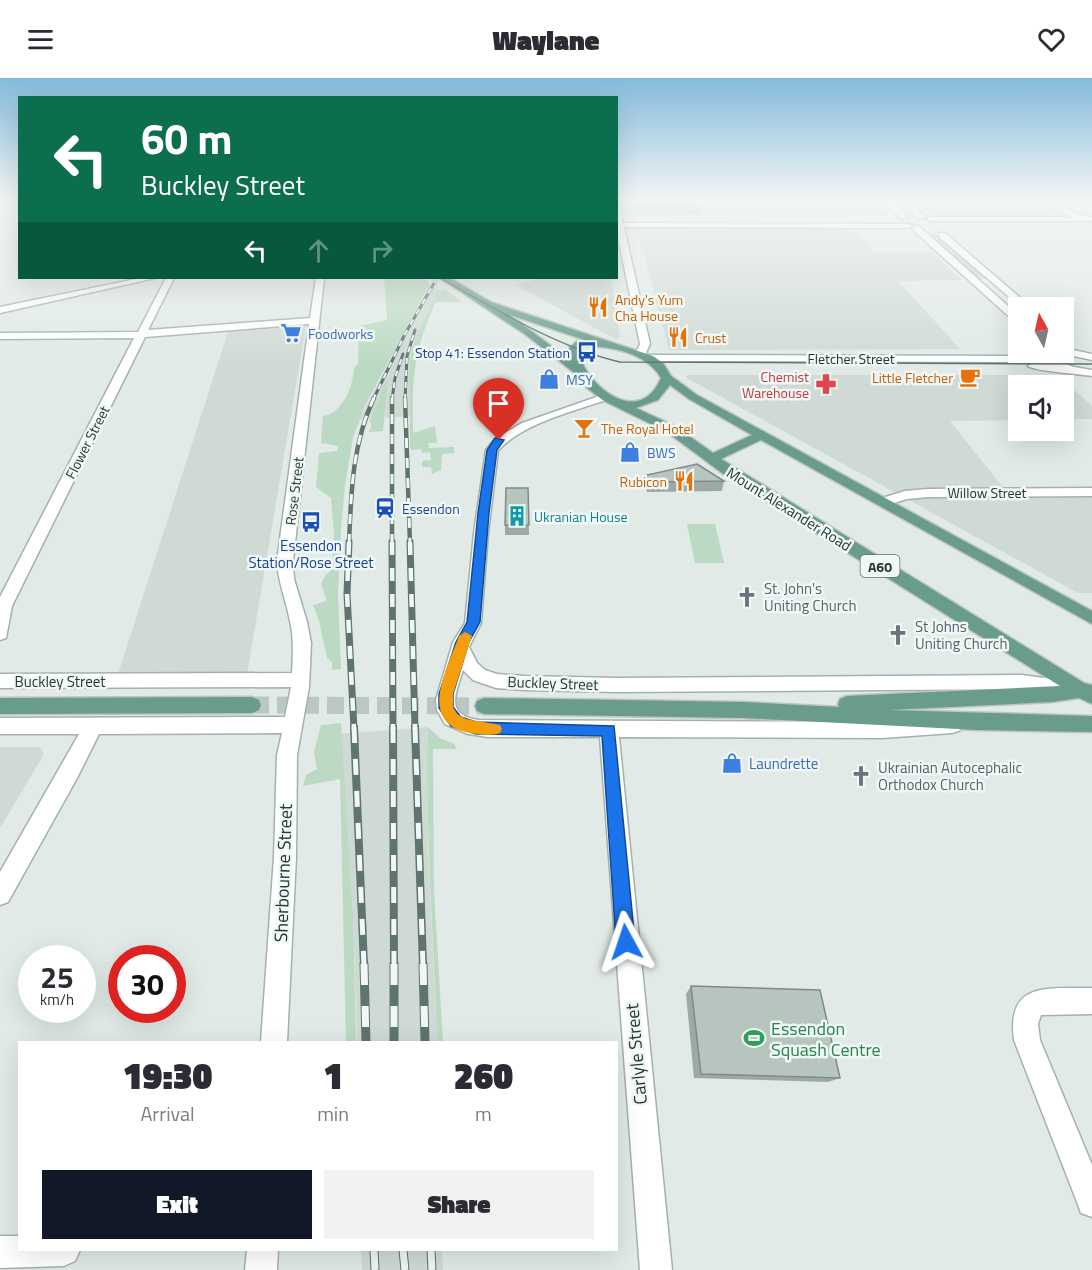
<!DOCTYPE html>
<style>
:root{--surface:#fff;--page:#f2f2f3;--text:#2b2b33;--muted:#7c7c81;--accent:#111827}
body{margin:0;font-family:"Titillium Web",sans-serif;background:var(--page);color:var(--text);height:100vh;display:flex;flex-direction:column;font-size:22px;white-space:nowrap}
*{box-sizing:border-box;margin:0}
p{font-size:20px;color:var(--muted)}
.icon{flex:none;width:33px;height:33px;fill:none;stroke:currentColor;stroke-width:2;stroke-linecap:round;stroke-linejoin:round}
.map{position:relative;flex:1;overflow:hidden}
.sheet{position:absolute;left:18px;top:963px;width:600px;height:210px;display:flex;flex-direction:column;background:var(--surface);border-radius:0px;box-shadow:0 6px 24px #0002}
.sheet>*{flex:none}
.banner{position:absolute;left:18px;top:18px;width:600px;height:183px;border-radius:0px;box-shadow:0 6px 24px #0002;background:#0b6e4f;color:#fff;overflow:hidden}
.needle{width:39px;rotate:352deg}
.controls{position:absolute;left:1008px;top:219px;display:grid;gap:12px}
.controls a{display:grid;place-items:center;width:66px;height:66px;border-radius:0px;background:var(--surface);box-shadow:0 6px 24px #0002;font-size:30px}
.speed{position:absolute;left:18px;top:867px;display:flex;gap:12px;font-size:30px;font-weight:700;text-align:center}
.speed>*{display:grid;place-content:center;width:78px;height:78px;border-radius:50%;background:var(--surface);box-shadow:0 6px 24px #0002;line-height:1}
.speed small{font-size:15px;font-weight:400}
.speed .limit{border:9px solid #d22;background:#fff;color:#111}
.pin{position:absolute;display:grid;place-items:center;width:51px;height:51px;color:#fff;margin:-62px -26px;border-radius:50% 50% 50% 0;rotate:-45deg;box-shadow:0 0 6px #0007}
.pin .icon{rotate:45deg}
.me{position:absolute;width:66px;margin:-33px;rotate:355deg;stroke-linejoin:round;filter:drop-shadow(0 0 4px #0008)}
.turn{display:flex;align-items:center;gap:21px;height:126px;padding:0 24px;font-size:27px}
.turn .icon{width:78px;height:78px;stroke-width:2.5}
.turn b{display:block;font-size:42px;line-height:51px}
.lanes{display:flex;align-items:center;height:57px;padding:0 24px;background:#0003;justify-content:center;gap:30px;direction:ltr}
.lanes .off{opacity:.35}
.eta{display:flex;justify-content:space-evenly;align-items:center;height:102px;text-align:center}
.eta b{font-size:36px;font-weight:800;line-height:42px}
.cta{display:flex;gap:12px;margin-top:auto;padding:12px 24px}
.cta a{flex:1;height:69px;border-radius:0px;background:var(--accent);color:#fff;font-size:24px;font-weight:800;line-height:69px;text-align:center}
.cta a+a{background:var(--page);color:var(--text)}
header{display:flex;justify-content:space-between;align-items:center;height:78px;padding:0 24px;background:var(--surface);font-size:27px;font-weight:800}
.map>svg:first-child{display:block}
.built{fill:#d0dad5}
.green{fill:#bcdac3}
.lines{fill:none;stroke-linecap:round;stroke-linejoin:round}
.major-tunnel{stroke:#bbc7c2;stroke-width:17;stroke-dasharray:17 8;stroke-linecap:butt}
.minor-casing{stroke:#a4b1ad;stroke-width:3}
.major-casing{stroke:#bdc4c2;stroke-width:3}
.minor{fill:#fff;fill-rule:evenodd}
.major{fill:#6a9c8d;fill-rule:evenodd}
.tram{stroke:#5e756e;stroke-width:1.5}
.rail-far4-casing{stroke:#5e756e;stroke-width:3}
.rail-far3-casing{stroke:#5e756e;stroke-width:4.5}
.rail-far2-casing{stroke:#5e756e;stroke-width:7}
.rail-far1-casing{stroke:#5e756e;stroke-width:8}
.rail-casing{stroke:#5e756e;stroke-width:9}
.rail-far4{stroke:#f1f7f4;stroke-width:2;stroke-dasharray:6;stroke-linecap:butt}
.rail-far3{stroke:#f1f7f4;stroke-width:3;stroke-dasharray:10;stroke-linecap:butt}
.rail-far2{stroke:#f1f7f4;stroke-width:4.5;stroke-dasharray:13;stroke-linecap:butt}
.rail-far1{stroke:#f1f7f4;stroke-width:5;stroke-dasharray:16;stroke-linecap:butt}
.rail{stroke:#f1f7f4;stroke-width:7;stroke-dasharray:21;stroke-linecap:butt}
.wall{fill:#9da9a4}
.building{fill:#b7c5bf;stroke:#808a86;stroke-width:1.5}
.route{fill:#1a73e8;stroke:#114b97;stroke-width:1.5}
.slow{fill:#f59e0b}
.labels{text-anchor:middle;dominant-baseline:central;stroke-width:5;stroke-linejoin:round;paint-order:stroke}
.far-food-label{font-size:14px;fill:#c56008;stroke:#f1f7f4;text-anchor:start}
.far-shop-label{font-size:14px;fill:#366cbe;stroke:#f1f7f4;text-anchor:start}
.far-transit-label{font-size:14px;fill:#164399;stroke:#f1f7f4;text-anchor:end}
.far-street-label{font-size:14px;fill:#233933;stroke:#f1f7f4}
.far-health-label{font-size:14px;fill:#be3a42;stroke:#f1f7f4;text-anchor:end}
.far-culture-label{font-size:14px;fill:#0d838f;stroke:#f1f7f4;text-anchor:start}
.shield{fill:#f1f7f4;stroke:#61726d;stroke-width:1.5}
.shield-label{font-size:14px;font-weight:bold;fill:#233933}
.street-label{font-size:15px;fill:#233933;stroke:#f1f7f4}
.transit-label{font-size:15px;fill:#164399;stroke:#f1f7f4}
.worship-label{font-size:15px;fill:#5b616d;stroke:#f1f7f4;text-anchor:start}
.shop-label{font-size:15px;fill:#366cbe;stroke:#f1f7f4;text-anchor:start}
.near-street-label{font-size:18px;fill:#233933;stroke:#f1f7f4}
.near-leisure-label{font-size:18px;fill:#27864d;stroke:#f1f7f4;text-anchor:start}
</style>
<header><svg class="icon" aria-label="menu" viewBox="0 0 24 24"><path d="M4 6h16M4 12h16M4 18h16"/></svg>Waylane<svg class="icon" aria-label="heart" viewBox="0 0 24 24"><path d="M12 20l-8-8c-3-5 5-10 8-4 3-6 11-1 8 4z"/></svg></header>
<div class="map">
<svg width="1092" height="1192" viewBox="0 0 1092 1192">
<rect width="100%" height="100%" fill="#e1eae6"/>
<!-- built -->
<path class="built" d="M913,122h123l26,15 -129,1z
M637,150l216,1 22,23h57l30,28 -64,1 62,68 -291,1z
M542,200h69l9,60 -5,1 -99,-54z
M429,207l9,5 -22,46 -5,17 -2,20 1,43 -25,2 3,-35 -3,-1 -15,37 -11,1z
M306,248l-59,348h-129l110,-342z
M687,297h371l34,31v13h-28v-33h-46v34l-68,1 56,70 86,1v101h-14l-393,-216z
M428,649v119l9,196h-80l-4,-128 -12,-180z
M0,669h40l4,7 -44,74z
M361,1172h81l1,20h-81z"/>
<!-- green -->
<path class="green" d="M633,122h239l16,16h-251z
M925,154h11l52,46h-9l-6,-3z
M384,200h38l8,5 -65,123 -12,32 -8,47 -4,44 -3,67 3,73 -9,1v-8l-5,-4 -8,-37 -6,-16 14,-4 -6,-17 4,-8 7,-7 2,-34 -3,-37 -15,-11 3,-34 18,-2 1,-5 -17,-3 2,-27c20,-3 30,-30 31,-48l4,-4 1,-38 28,-6z
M444,211l18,13h-26c-23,49 -24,79 -23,131l22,-7 2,17h-9l1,5 25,-1v6l-12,1 -1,16 -9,4 -1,-7h-9v-6l9,-1 -1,-8 -8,1 -1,-4 -10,1 -1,-3 -1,-74 2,-20 5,-17 22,-46 5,2z
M385,304h3l-5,49 -14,1 3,-9 -3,-1z
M687,446h28l9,39h-29z
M341,645l12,191 3,128h-10l-6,-263 -37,7 3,-11 11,-6 -3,-17 7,-27z
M428,649l12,11 14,6 3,5h-24l1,142 9,151h-6c-3,-105 -12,-210 -9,-315z"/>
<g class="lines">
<!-- major-tunnel -->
<path class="major-tunnel" d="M252,627l232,1"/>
<!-- minor casing -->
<g class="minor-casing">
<path id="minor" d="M885,122h22l18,17 -7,2 -16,-16h-8l14,14 -7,2 -16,-16z
M1042,122c18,-2 29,17 50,17v4h-161l-4,-2 4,-2h138z
M616,127l4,2 3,16 286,1 4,2 -4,2 -285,-1 26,117 -6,13 -4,1 -5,-3 5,-11 -24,-116z
M913,148h6l99,89v8l-3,-1 -102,-92z
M939,155h6l87,75h-10l-83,-71z
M141,200h14l-155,35v-6z
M166,200h8l-26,52 162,-12 6,-40h8l-31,283 1,18 13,43 4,21 -2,44 -12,68 -1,102 -9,185h-26l13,-185 3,-102 5,-22 -183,1 -22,44 -69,124 -8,3v-33l79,-138h-79v-16l285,-1 6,-30 -291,1v-14l292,-1c1,-18 2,-35 -2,-52 -4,-21 -12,-39 -13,-60l32,-237 -164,13 -133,269 -6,32 -6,2v-43l134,-259 -134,1v-6l138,-1z
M1064,270l28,6v6l-32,-7 4,-1z
M1055,274l2,3 -1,2 -37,5 -370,-1 -5,-3 5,-3 370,1z
M1057,283l17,6 18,3v6c-12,-2 -58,-5 -64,-10 7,-6 20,-2 29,-5z
M605,316l6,3 -2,2c-34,12 -87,24 -111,52l-10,82 -7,90 -12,24 8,16 8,7 12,4 28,2 92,2 405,-3 58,8 6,2 3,5 -3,5 -6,2 -58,-8 -405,3 -92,-2 -29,-2 -23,-8 -10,-10c-7,24 -19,44 15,50l404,2 70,-5 7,2 3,6 -3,6 -7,2 -70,5 -263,-1 53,533h-32l-40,-533h-112l-20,-3 -23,-10 -8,-14 -1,-10 17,-58 12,-19 9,-90 12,-83 9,-11 27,-16z
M1092,410v8l-164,1 -21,2 -23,7 -7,-4 2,-3 26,-8 23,-2z
M1092,910v26l-51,1 -3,9 2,16 52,125v52l-11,-4 -4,-11 -63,-162c-8,-60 35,-51 78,-52z
M0,1158h20v14h60l-5,11 -11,5 -64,2z
M247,1172h31l-1,20h-32z"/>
</g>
<!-- major casing -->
<g class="major-casing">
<path id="major" d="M440,200h10l41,24 162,54 10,7 8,13 26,19 395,216v13l-331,-184 -40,19 363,224 8,2v19l-13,-6 -27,4 -163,8 203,6v16l-114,-2 -235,-12 -259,-4 -7,-3 -2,-5 2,-5 7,-3 259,4 96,5 -1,-3 2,-5 7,-3 213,-10 -330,-207 -63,-47 -63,-31 -17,-13 -10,-13 -51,-40zM510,237l75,25 -8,1 -8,7 1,12zM584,268c27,0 63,7 77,32 -21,50 -74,10 -83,-27zM670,307l19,14 63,36 -39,18 -38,-27 -39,-18 22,-8z
M252,619l7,3 2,5 -2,5 -7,3 -252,1v-16z"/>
</g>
<!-- minor -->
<use href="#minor" class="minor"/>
<!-- major -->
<use href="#major" class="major"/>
<!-- tram -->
<path class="tram" d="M440,200c55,31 119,70 180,84l472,2"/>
<!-- rail-far4 casing -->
<g class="rail-far4-casing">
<path id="rail-far4" d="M373,322l32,-66 32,-56
M392,322l3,-22 8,-24
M405,322l2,-44 8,-26"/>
</g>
<!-- rail-far3 casing -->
<g class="rail-far3-casing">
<path id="rail-far3" d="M405,320l5,146
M349,466c2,-50 3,-100 25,-146
M392,466v-146"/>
</g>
<!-- rail-far2 casing -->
<g class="rail-far2-casing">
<path id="rail-far2" d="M349,464l-2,52 7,135
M392,464l1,187
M410,464l5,187"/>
</g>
<!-- rail-far1 casing -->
<g class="rail-far1-casing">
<path id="rail-far1" d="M354,649l10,239
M393,649l1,239
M415,649l8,239"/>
</g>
<!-- rail casing -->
<g class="rail-casing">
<path id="rail" d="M364,886l2,78
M394,886v78
M423,886l2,78
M374,1172l1,20
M403,1172l2,20
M431,1172l1,20"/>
</g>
<!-- rail-far4 -->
<use href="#rail-far4" class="rail-far4"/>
<!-- rail-far3 -->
<use href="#rail-far3" class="rail-far3"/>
<!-- rail-far2 -->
<use href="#rail-far2" class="rail-far2"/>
<!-- rail-far1 -->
<use href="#rail-far1" class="rail-far1"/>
<!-- rail -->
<use href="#rail" class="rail"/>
</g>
<!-- wall -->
<path class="wall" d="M633,122h68l-3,14 -62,-2z
M647,397l77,6 -2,10 -75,1 -1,-8z
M528,410l1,47h-24v-10z
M691,908l149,92 -12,4 -134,-4 -8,-84z"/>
<!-- building -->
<path class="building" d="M697,386l27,17 -76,1 -1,-7z
M506,410h22l1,37h-24z
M691,908l129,4 20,88 -139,-4z"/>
<!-- sky -->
<linearGradient id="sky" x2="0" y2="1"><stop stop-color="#84badc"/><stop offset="0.42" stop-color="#f2f6f4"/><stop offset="1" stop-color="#f2f6f4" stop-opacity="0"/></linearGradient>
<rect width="1092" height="288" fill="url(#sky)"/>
<!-- route -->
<path class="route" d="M495,360l9,2 -7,10 -8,63 -9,109 -11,20 -16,52v13l8,10 15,5 138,4 21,216 -3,6 -6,3 -7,-3 -3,-6 -14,-206 -126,-2 -25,-8 -12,-18v-14l17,-52 11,-20 11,-109 9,-63z"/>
<!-- slow -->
<path class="slow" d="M465,554l7,4 -19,58v13l4,7 9,5 34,6 2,4 -2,4c-12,4 -26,1 -38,-2 -43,-14 -13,-66 -3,-95z"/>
<!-- icons -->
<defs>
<g id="restaurant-bare" transform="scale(1.62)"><path d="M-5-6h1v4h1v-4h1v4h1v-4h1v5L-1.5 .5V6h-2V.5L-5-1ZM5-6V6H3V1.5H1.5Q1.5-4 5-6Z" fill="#e8710a" stroke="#f1f7f4" stroke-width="2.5" paint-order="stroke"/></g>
<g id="supermarket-bare" transform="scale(1.62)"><path d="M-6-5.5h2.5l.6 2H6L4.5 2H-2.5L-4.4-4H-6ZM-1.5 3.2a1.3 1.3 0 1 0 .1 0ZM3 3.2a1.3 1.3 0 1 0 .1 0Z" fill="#3f7fe0" stroke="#f1f7f4" stroke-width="2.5" paint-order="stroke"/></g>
<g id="bus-bare" transform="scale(1.62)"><path d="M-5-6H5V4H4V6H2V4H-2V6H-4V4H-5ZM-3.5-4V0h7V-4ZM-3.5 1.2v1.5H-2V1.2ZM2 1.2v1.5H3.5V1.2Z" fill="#1a4fb4" stroke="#f1f7f4" stroke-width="2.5" paint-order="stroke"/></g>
<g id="cafe-bare" transform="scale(1.62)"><path d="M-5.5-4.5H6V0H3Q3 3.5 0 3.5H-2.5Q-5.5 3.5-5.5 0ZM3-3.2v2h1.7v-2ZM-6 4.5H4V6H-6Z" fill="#e8710a" stroke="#f1f7f4" stroke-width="2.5" paint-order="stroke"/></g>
<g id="shop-bare" transform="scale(1.62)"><path d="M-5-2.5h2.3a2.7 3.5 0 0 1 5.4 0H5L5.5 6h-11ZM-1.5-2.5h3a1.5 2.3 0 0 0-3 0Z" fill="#3f7fe0" stroke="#f1f7f4" stroke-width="2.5" paint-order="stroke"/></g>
<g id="pharmacy-bare" transform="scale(1.62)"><path d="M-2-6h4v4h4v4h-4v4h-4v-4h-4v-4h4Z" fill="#e0444e" stroke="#f1f7f4" stroke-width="2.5" paint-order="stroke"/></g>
<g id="bar-bare" transform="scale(1.62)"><path d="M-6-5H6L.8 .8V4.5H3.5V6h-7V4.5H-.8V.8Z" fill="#e8710a" stroke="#f1f7f4" stroke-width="2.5" paint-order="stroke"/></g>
<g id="station-bare" transform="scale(1.62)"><path d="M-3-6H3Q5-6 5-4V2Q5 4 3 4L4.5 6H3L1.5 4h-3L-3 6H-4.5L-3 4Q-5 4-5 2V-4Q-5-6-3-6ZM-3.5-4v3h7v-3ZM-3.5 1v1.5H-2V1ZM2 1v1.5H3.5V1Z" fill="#1a4fb4" stroke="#f1f7f4" stroke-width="2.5" paint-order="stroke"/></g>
<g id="building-bare" transform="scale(1.62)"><path d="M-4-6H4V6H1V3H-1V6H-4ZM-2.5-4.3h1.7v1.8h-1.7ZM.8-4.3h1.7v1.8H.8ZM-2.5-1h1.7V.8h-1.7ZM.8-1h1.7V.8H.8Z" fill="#0f9aa8" stroke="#f1f7f4" stroke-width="2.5" paint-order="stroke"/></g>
<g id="church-bare" transform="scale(1.62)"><path d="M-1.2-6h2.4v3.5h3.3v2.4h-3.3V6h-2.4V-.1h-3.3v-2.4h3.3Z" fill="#6b7280" stroke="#f1f7f4" stroke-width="2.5" paint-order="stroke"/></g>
<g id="stadium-bare" transform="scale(1.62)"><path d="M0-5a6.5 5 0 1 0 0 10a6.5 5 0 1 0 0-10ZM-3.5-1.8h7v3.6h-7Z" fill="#2e9e5b" stroke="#f1f7f4" stroke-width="2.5" paint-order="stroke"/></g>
</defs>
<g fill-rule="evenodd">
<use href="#restaurant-bare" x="598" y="229"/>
<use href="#supermarket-bare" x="291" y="255"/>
<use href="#restaurant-bare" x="678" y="259"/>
<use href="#bus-bare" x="587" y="274"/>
<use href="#cafe-bare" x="970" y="299"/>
<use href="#shop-bare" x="549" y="301"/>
<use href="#pharmacy-bare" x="826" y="306"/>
<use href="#bar-bare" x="584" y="350"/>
<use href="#shop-bare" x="630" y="374"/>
<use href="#restaurant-bare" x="684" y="403"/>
<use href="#station-bare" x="385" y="430"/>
<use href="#building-bare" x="517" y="438"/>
<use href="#bus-bare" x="311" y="444"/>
<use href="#church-bare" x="747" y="519"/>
<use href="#church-bare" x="898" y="557"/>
<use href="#shop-bare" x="732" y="685"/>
<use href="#church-bare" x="861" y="698"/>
<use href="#stadium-bare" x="754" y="960"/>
</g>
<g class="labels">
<!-- far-food labels -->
<g class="far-food-label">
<text x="615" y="221">Andy's Yum<tspan x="615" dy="16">Cha House</tspan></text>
<text x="695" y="259">Crust</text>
<text x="953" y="299" text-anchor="end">Little Fletcher</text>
<text x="601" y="350">The Royal Hotel</text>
<text x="667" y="403" text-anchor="end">Rubicon</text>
</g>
<!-- far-shop labels -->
<g class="far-shop-label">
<text x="308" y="255">Foodworks</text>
<text x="566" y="301">MSY</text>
<text x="647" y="374">BWS</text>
</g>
<!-- far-transit labels -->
<g class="far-transit-label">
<text x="570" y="274">Stop 41: Essendon Station</text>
<text x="402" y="430" text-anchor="start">Essendon</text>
</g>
<!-- far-street labels -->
<g class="far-street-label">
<text x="851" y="280">Fletcher Street</text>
<text transform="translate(87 364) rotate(-63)">Flower Street</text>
<text transform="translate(294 413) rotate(-83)">Rose Street</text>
<text x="987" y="414">Willow Street</text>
</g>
<!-- far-health labels -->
<g class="far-health-label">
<text x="809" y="298">Chemist<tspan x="809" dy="16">Warehouse</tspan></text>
</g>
<!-- far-culture labels -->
<g class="far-culture-label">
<text x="534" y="438">Ukranian House</text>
</g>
<!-- shield labels -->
<rect class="shield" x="860.5" y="477" width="39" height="22" rx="4.5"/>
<g class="shield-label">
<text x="880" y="488">A60</text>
</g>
<!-- street labels -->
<g class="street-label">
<text transform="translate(789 431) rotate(32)">Mount Alexander Road</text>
<text x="60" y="603">Buckley Street</text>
<text transform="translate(553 605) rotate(2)">Buckley Street</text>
</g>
<!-- transit labels -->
<g class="transit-label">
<text x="311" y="467">Essendon<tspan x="311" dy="17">Station/Rose Street</tspan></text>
</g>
<!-- worship labels -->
<g class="worship-label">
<text x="764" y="510">St. John's<tspan x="764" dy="17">Uniting Church</tspan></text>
<text x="915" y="548">St Johns<tspan x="915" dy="17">Uniting Church</tspan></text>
<text x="878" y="689">Ukrainian Autocephalic<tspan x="878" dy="17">Orthodox Church</tspan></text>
</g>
<!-- shop labels -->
<g class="shop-label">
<text x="749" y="685">Laundrette</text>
</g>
<!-- near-street labels -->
<g class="near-street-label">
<text transform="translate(283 795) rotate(-88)">Sherbourne Street</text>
<text transform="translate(636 976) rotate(-95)">Carlyle Street</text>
</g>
<!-- near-leisure labels -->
<g class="near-leisure-label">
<text x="771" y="950">Essendon<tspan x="771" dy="21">Squash Centre</tspan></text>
</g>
</g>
</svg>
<div class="controls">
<a><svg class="needle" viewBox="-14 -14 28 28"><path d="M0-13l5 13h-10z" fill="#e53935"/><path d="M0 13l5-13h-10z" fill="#7c7c81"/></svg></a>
<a><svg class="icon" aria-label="sound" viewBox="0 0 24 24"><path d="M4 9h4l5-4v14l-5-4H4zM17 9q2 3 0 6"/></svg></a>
</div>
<div class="speed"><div>25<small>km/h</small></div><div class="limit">30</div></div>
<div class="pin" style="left:499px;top:362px;background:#d93025"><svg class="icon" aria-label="arrive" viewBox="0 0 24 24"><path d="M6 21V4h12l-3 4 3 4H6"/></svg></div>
<svg class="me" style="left:626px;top:864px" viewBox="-20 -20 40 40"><path d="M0-17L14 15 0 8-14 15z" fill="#1a73e8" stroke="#fff" stroke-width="4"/></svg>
<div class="banner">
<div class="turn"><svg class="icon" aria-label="left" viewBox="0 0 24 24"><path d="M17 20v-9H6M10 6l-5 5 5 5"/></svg><div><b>60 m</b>Buckley Street</div></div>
<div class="lanes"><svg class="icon" aria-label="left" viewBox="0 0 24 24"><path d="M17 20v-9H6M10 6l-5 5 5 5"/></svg><svg class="icon off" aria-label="ahead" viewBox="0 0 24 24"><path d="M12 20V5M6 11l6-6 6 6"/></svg><svg class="icon off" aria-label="right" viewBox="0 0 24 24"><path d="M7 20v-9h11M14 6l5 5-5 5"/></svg></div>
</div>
<section class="sheet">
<div class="eta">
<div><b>19:30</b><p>Arrival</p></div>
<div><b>1</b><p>min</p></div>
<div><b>260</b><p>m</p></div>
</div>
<div class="cta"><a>Exit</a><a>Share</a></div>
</section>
</div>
